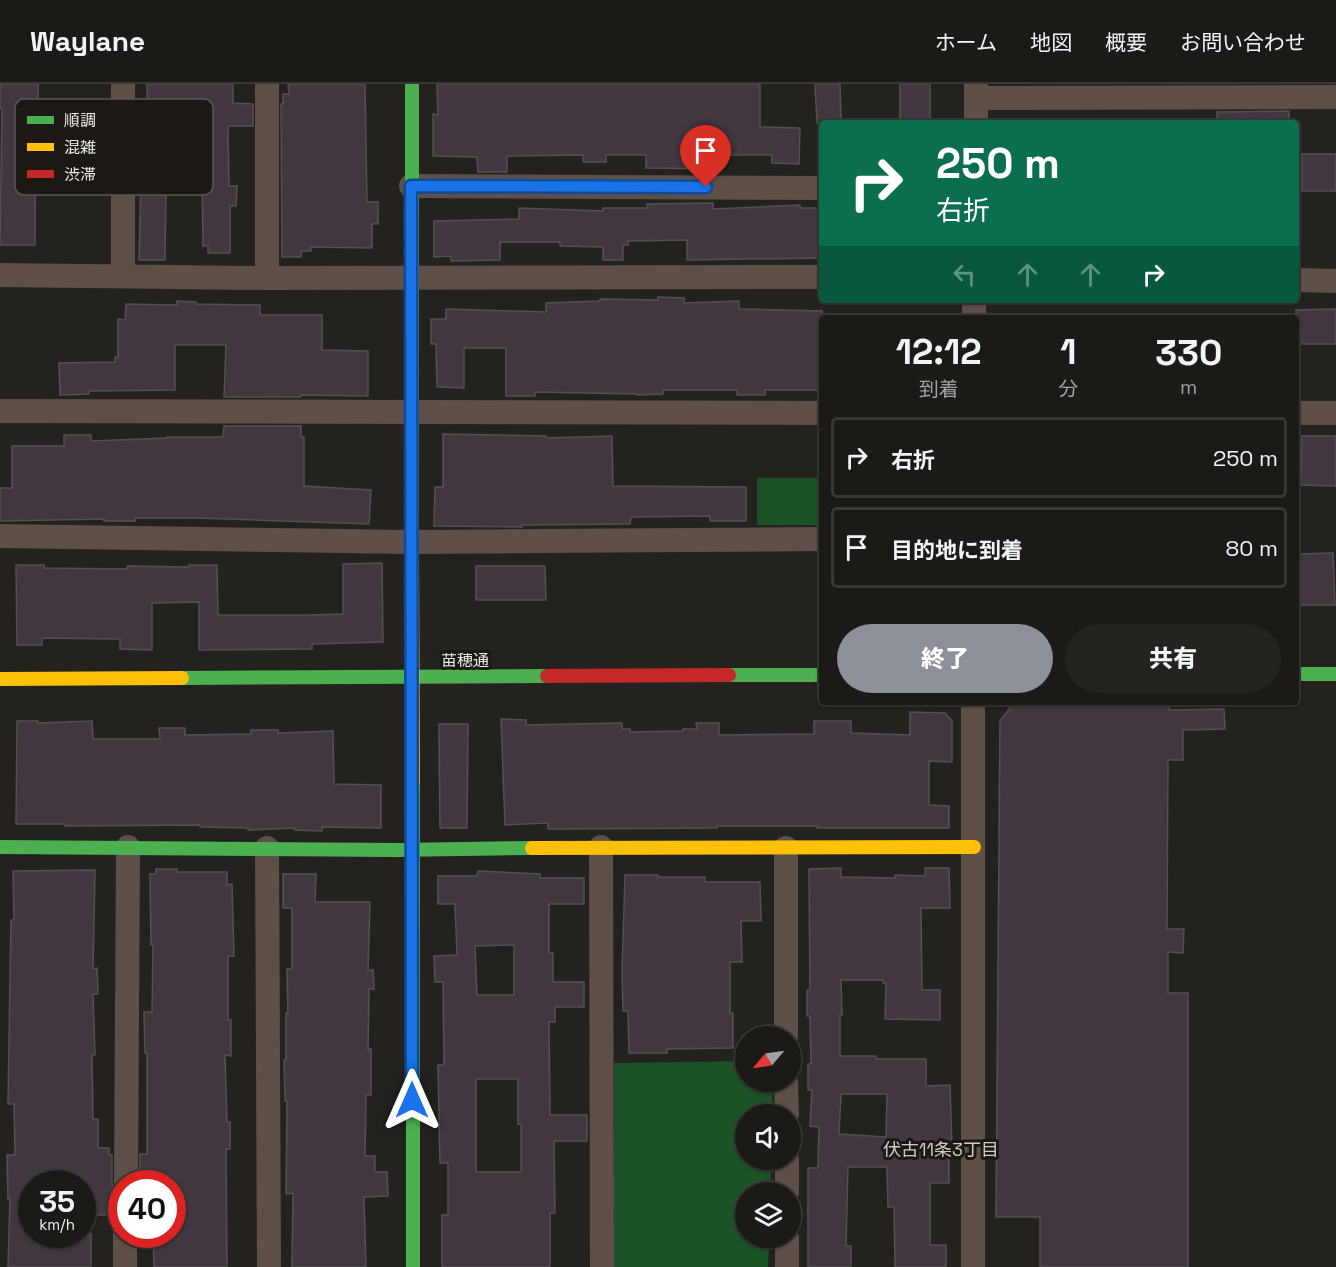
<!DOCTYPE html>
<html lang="ja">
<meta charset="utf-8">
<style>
:root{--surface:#1b1a17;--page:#242320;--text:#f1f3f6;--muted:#a0a1a1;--line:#393836;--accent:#8c9099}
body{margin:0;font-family:"Space Grotesk","Noto Sans JP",sans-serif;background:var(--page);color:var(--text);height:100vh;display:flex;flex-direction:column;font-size:22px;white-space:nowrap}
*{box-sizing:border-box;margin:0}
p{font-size:20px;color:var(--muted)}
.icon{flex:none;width:33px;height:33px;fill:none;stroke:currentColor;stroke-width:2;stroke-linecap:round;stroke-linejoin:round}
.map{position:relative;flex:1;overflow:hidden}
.panel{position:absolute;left:819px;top:231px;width:480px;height:390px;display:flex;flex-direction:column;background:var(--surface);border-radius:6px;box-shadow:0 2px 4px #0004,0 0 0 2px var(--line)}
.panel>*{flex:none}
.top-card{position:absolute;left:819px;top:36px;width:480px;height:183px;border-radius:6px;box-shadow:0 2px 4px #0004,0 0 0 2px var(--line);background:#0b6e4f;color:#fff;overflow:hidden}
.needle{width:39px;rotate:241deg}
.buttons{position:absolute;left:735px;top:942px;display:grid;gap:12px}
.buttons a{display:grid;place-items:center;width:66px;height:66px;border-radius:50%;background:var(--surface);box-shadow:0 2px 4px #0004,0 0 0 2px var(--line);font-size:30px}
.speed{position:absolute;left:18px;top:1086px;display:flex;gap:12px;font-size:30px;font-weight:700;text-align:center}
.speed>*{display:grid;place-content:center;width:78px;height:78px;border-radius:50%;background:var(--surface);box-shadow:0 2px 4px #0004,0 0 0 2px var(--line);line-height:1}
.speed small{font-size:15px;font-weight:400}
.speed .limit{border:9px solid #d22;background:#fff;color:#111}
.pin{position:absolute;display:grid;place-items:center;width:51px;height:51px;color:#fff;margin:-62px -26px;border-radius:50% 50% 50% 0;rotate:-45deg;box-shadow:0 0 6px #0007}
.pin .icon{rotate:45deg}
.me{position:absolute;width:66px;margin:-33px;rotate:0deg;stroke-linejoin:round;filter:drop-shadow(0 0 4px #0008)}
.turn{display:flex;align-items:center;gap:21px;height:126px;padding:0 18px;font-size:27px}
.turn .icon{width:78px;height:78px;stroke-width:2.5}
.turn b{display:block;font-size:42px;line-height:51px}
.lanes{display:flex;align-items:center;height:57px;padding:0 18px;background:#0003;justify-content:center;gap:30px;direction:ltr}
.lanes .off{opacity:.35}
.eta{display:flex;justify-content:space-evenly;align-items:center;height:102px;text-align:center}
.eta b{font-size:36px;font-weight:800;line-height:42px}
.button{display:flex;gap:12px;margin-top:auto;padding:12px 18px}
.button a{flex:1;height:69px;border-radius:36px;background:var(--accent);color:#fff;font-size:24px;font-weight:800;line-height:69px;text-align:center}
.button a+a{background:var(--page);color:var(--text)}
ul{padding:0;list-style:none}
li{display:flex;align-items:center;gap:18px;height:81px;margin:0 12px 9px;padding:0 6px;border:3px solid var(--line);border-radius:6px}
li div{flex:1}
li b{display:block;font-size:22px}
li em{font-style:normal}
header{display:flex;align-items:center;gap:36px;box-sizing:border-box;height:84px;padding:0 30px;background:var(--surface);border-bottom:2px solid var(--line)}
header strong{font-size:28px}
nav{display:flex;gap:33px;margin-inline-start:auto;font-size:21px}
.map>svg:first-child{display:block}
.green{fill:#1b5327}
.building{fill:#423641;stroke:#535150;stroke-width:1.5;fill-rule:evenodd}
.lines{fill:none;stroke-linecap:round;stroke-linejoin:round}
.street{stroke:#5e4f49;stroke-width:24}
.fast{stroke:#4caf50;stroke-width:14}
.slow{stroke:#ffc107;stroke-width:14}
.jam{stroke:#c62828;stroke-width:14}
.route-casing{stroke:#114b97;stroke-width:15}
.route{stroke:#1a73e8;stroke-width:10}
.labels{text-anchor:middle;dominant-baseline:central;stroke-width:6;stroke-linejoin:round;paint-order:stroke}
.street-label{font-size:16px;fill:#eceae6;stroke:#1c1914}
.neighbourhood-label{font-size:18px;fill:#d0ccc4;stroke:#1c1914}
.key{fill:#1c1914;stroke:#5a5853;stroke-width:1.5}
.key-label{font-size:16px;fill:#eceae6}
</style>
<header>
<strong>Waylane</strong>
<nav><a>ホーム</a><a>地図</a><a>概要</a><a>お問い合わせ</a></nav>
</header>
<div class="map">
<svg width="1336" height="1183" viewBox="0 0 1336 1183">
<rect width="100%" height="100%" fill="#24221f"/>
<!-- green -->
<path class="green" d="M757,394h65v47h-65z
M745,977l1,21h27l-1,32h-26v46h25l-1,32h-24v46h23l-1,29h-154v-204z"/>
<!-- building -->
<path class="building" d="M0,0h38v25h-2l-1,136h-35l2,-136h-2z
M147,0h86v19l20,1v22h-25l1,60h8l-1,20h-6v47h-22v-7h-5l-2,-141 -34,1 -2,154h-26l3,-127h6z
M288,0h77l2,118h11v22h-6v24l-61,-1v4h-10v6h-19l-1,-153h2v-10h6z
M437,0h323v43l40,1 -1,36 -27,-1v-8h-54v14l-72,-1v-13h-40v7h-23v-7l-76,1v16h-29l-1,-15 -44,-1v-42l5,1z
M815,0h25l1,39h-24z
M900,0h30v39h-30z
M1289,27v12h-72v-11z
M1302,70h34v37h-34z
M713,119v6l87,-4v3h22v50l-135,2v-20l-59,1v4h-5v15h-20v-13l-43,-1v-4h-60v18l-49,1v-5l-17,1v-36l85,-2v-11l84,3v-3h45l-1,-4z
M658,213l26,1v5l55,-2v8l83,2v79h-57v5h-28v-5h-74v4l-26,1v-1l-102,-2v4h-29v-48h-42v40l-27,-1 -1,-43h-5v-25h15v-10l100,3v-9l54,-2v-2l58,1z
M177,217l19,1v2l64,1v10h62v35l46,1v45l-67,-1v2h-77l2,-52h-51v45l-86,1v3l-29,1 -1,-32 56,-1v-5h3v-38l7,1 1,-16 51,1z
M1336,225v35h-40v-34z
M224,342h77v11h3v49l67,4 -2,34 -171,-6h-63v3h-31v-2l-104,2v-33h12v-42h52v-11h27v6l76,-3v-1h56z
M443,350l103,2v2l66,-2 1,50 133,1v34h-36v-5l-79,1 -1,7 -108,1v2l-88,-1 1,-39h8z
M1302,352h34v50l-35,-1z
M1333,469l2,52h-35l-1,-51z
M382,479l1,79 -71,2v5l-113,1v-48l-47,1v47l-32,-1v-10l-78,-1v7h-25l-1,-80h28v3l83,1v-3l62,1v-2h28l1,50h91l34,-1v-50z
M476,482h69l1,34h-70z
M1013,620l156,2v4l55,-1 1,20 -42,1v30h-15l-1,169h17l-1,24 -15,-1v41h20v274h-148v-50h-44l4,-496z
M910,628l35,1 7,8v41l-23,-1v44l20,1v22h-132v-2h-100v2l-169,1v-6l-43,2 -4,-106 25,1v5l96,-2v6h8v3l53,-1v-2h14l-1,-6h23v12l95,-1v-13h37v12l59,2z
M17,637h21v2l54,-2 1,18h67l-1,-11h26v7l66,-1v-4h27v3l55,-2 1,53 47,1v43l-59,-1v4l-27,-1v-2l-47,2v-2l-48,-1v-2l-135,1v-2h-49z
M439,640h29l-1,104h-27z
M841,784v9l54,1v-3l30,1v-8h24l1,40h-29l1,82h18v30l-55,-1 1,-36h-3v-3h-42l1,35h-2v41h36v3h50v27l24,-1 2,62h-3v36h-19v62h16v22h-51l-1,-60h-6l-1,-40h-39l-2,79h5v21h-43v-99h10l1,-41 -9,-1 2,-36h-4v-26h3l-1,-48h-3v-26h3l-1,-121zM841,1010h46l-1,43 -47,-3z
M156,785h21v3h50v13l5,-1 2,72h-6v64h3v36l-6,-1 2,67h3v27h-4l1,118h-73l-1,-33h19v-50h-32v-30h7v-101h-2l-1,-41h8l1,-67h-2l-1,-71h6z
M95,786l-2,99 4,-1 1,26h-5l2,61h-3l1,64h5v29h11v7h3v29l3,8v23h-33v-31h-50v50h59v33h-83l2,-68h-2l-1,-44h8l-1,-51h-6l3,-184h3l-1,-49z
M478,787l62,3v4h44v26h-35v49h4v29h31v25h-29v15h-6l1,93h37v26h-33l1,72h-5v54h-108v-52h6v-52h-8l-2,-98h6l-1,-83h-8l-1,-26 23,-1 -2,-51h-17v-28h39zM514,861v50h-37l-2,-49zM476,995h42v45h3v48h-45z
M283,790h33l-1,28h55l-2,68h5l1,19h-5l-1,60h3v46h-5l-1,61h10v16h12l1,24 -24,1 2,70h-74l1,-74 -7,1 1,-93h-2l-1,-41h2v-47h2l-1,-44h5v-61h-9z
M625,791h33v2h47v5h55l1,39h-20l1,41h-12v51h3v35l-66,1v4h-38l-1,-42h-5l-1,-39z"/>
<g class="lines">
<!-- street -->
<path class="street" d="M267,0v194
M976,14l360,-1
M976,39v-39
M411,102l411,2
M0,191l267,3 555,-1
M123,192v-192
M1296,196l40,1
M974,234v-18
M0,327l822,2
M1296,329h40
M0,452l412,6 410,-3
M601,763l1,420
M267,764l2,419
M786,764v188
M786,998l1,32
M787,1076v32
M126,1100l2,-337
M787,1154v29
M125,1183v-33
M973,1183v-565"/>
<!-- fast -->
<path class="fast" d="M412,0v474
M1296,590h40
M729,591h93
M182,594l365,-2
M413,698v485
M0,763l397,3 135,-2"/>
<!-- slow -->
<path class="slow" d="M412,474l1,224
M0,595l182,-1
M532,764l442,-1"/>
<!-- jam -->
<path class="jam" d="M547,592l182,-1"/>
</g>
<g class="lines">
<!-- route casing -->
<g class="route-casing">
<path id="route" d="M412,1016l-1,-914 295,1"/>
</g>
<!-- route -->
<use href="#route" class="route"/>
</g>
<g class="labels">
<!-- street labels -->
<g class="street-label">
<text x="465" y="576">苗穂通</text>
</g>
<!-- neighbourhood labels -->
<g class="neighbourhood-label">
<text x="941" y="1065">伏古11条3丁目</text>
</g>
</g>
<!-- legend -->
<rect x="15" y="15" width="198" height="96" rx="9" class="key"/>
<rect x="27" y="32" width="27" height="8" fill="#4caf50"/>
<rect x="27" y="59" width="27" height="8" fill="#ffc107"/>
<rect x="27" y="86" width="27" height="8" fill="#c62828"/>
<g class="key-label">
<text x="64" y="42">順調</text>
<text x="64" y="69">混雑</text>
<text x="64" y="96">渋滞</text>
</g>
</svg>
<div class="buttons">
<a><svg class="needle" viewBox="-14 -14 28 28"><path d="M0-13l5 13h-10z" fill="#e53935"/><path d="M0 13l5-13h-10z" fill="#a0a1a1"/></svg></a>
<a><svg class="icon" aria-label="sound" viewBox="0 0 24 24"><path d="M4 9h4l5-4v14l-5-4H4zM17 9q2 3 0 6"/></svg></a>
<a><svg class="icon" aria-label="layers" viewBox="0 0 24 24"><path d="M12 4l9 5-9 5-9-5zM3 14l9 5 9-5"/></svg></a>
</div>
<div class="speed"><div>35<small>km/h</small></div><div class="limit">40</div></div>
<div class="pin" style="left:706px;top:103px;background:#d93025"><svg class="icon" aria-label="arrive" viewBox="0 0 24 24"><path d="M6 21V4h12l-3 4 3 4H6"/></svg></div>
<svg class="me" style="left:412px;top:1016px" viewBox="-20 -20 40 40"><path d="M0-17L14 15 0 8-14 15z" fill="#1a73e8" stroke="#fff" stroke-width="4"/></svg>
<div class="top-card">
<div class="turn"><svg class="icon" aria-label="right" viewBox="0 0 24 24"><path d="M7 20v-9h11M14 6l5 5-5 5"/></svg><div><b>250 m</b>右折</div></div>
<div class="lanes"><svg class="icon off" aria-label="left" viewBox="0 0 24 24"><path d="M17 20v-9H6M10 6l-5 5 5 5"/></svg><svg class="icon off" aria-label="ahead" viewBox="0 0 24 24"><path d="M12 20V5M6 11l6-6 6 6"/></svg><svg class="icon off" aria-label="ahead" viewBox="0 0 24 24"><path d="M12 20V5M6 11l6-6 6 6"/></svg><svg class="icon" aria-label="right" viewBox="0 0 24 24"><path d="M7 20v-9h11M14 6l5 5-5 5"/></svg></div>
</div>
<section class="panel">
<div class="eta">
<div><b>12:12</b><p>到着</p></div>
<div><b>1</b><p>分</p></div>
<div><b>330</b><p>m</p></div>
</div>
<ul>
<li><svg class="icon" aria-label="right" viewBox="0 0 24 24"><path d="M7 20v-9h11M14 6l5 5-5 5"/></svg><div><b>右折</b></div><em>250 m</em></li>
<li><svg class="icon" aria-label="arrive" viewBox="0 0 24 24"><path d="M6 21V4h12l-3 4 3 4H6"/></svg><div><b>目的地に到着</b></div><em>80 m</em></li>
</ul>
<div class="button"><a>終了</a><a>共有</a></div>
</section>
</div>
